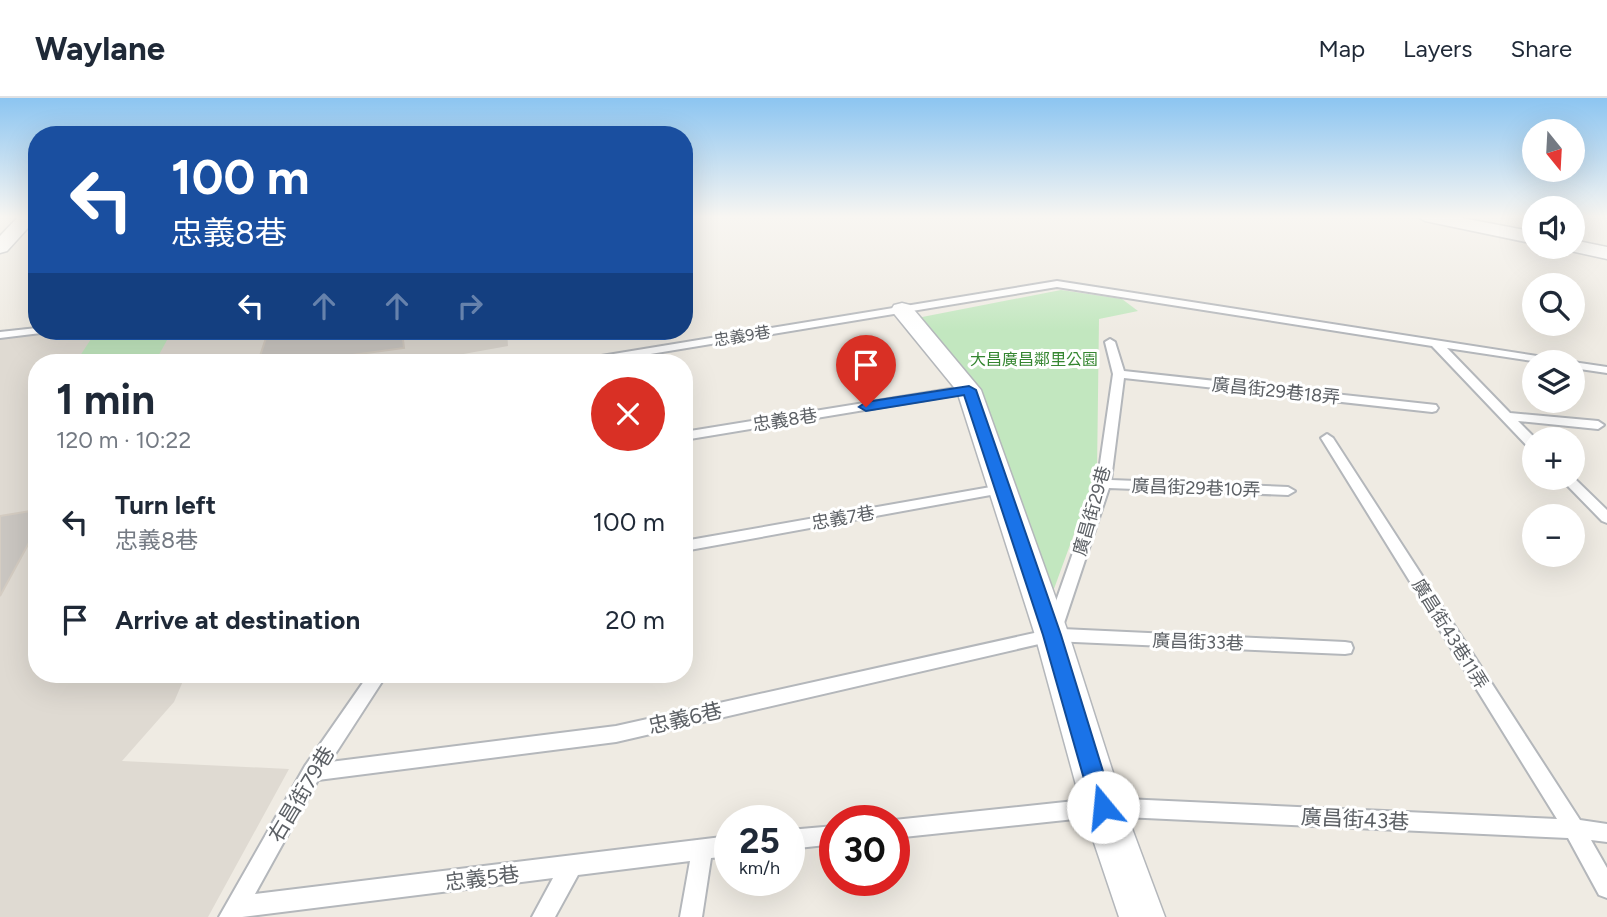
<!DOCTYPE html>
<meta charset="utf-8">
<style>
:root{--surface:#fff;--page:#f2f2f3;--text:#1f2937;--muted:#747a83;--line:#e0e1e3}
body{margin:0;font-family:Figtree,"Noto Sans TC",sans-serif;background:var(--page);color:var(--text);height:100vh;display:flex;flex-direction:column;font-size:26px;white-space:nowrap}
*{box-sizing:border-box;margin:0}
p{font-size:23px;color:var(--muted)}
.icon{flex:none;width:38px;height:38px;fill:none;stroke:currentColor;stroke-width:2;stroke-linecap:round;stroke-linejoin:round}
.map{position:relative;flex:1;overflow:hidden}
.panel{position:absolute;left:28px;top:256px;width:665px;height:329px;display:flex;flex-direction:column;background:var(--surface);border-radius:28px;box-shadow:0 7px 28px #0002}
.panel>*{flex:none}
.hud{position:absolute;left:28px;top:28px;width:665px;height:214px;border-radius:28px;box-shadow:0 7px 28px #0002;background:#1a4fa0;color:#fff;overflow:hidden}
.needle{width:46px;rotate:162deg}
.tools{position:absolute;left:1522px;top:21px;display:grid;gap:14px}
.tools a{display:grid;place-items:center;width:63px;height:63px;border-radius:50%;background:var(--surface);box-shadow:0 7px 28px #0002;font-size:35px}
.speed{position:absolute;left:714px;top:707px;display:flex;gap:14px;font-size:35px;font-weight:700;text-align:center}
.speed>*{display:grid;place-content:center;width:91px;height:91px;border-radius:50%;background:var(--surface);box-shadow:0 7px 28px #0002;line-height:1}
.speed small{font-size:18px;font-weight:400}
.speed .limit{border:10px solid #d22;background:#fff;color:#111}
.pin{position:absolute;display:grid;place-items:center;width:60px;height:60px;color:#fff;margin:-72px -30px;border-radius:50% 50% 50% 0;rotate:-45deg;box-shadow:0 0 7px #0007}
.pin .icon{rotate:45deg}
.me{position:absolute;width:77px;margin:-38px;rotate:343deg;stroke-linejoin:round;filter:drop-shadow(0 0 5px #0008)}
.turn{display:flex;align-items:center;gap:24px;height:147px;padding:0 28px;font-size:32px}
.turn .icon{width:91px;height:91px;stroke-width:2.5}
.turn b{display:block;font-size:49px;line-height:60px}
.lanes{display:flex;align-items:center;height:66px;padding:0 28px;background:#0003;justify-content:center;gap:35px;direction:ltr}
.lanes .off{opacity:.35}
.round{display:grid;place-items:center;flex:none;width:74px;height:74px;border-radius:37px;background:var(--page)}
.head{display:flex;align-items:center;justify-content:space-between;height:119px;padding:0 28px}
h1{font-size:42px;font-weight:700;line-height:52px}
ul{padding:0;list-style:none}
li{display:flex;align-items:center;gap:21px;height:98px;padding:0 28px}
li div{flex:1}
li b{display:block;font-size:26px}
li em{font-style:normal}
header{display:flex;align-items:center;gap:42px;box-sizing:border-box;height:98px;padding:0 35px;background:var(--surface);border-bottom:2px solid var(--line)}
header strong{font-size:33px}
nav{display:flex;gap:38px;margin-inline-start:auto;font-size:24px}
.map>svg:first-child{display:block}
.education{fill:#dfdad2}
.green{fill:#c2e7bf}
.building{fill:#cac6c1;stroke:#d4ccc2;stroke-width:2}
.lines{fill:none;stroke-linecap:round;stroke-linejoin:round}
.lane-casing{stroke:#b4b7bb;stroke-width:4}
.street-casing{stroke:#b4b7bb;stroke-width:3}
.lane{fill:#fff;fill-rule:evenodd}
.street{fill:#fff;fill-rule:evenodd}
.route{fill:#1a73e8;stroke:#114b97;stroke-width:2}
.labels{text-anchor:middle;dominant-baseline:central;stroke-width:6;stroke-linejoin:round;paint-order:stroke}
.far-street-label{font-size:16px;fill:#5c6065;stroke:#fff}
.far-park-label{font-size:16px;fill:#358631;stroke:#fff}
.street-label{font-size:18px;fill:#5c6065;stroke:#fff}
.near-street-label{font-size:21px;fill:#5c6065;stroke:#fff}
</style>
<header>
<strong>Waylane</strong>
<nav><a>Map</a><a>Layers</a><a>Share</a></nav>
</header>
<div class="map">
<svg width="1607" height="819" viewBox="0 0 1607 819">
<rect width="100%" height="100%" fill="#efebe3"/>
<!-- education -->
<path class="education" d="M37,228v5h470l1,15 -89,16h-382v312h149l-12,28 -52,59 167,8 -81,148h-208v-586z"/>
<!-- green -->
<path class="green" d="M1061,192l61,9 16,12 -39,8 -2,152 -46,126 -73,-208 -61,-71z
M154,233h18l-17,31h-79l15,-23z"/>
<!-- building -->
<path class="building" d="M296,233h106l2,17 -103,14h-43l9,-27z
M37,412v18l-37,68v-80z"/>
<g class="lines">
<!-- lane casing -->
<g class="lane-casing">
<path id="lane" d="M1057,183l506,79 1,2h-25l-92,-14 63,65 88,8 6,4 -6,4 -80,-8 18,18 -1,11 -5,-1 -98,-103 -375,-59 -455,75h-25l6,-3z
M37,230v3h5l-1,2 -41,5v-6z
M1110,241l5,3 9,29 312,34 2,3 -2,3 -4,1 -308,-34 -13,102 177,7 7,4 -7,4 -179,-7 -47,141 283,13 6,1 2,5 -2,5 -6,1 -293,-13 -436,101 -298,38 -63,114 475,-58v20l-19,2 -9,59h-22l10,-56 -112,14 -23,42h-23l21,-39 -311,39h-23l86,-151 64,-92h18l-57,88 286,-36 432,-96 -1,-3 50,-143 16,-110 -8,-32z
M1570,264h3l34,5v6l-34,-5v-6z
M969,288l6,4 -2,2 -289,48v-8z
M1327,336l6,4 247,382 27,4v18l-16,-2 16,28v30l-8,-3 -31,-57 -465,-22 -209,22v-17h-3l3,-1 209,-22 454,21 -236,-381z
M1573,379l34,33v13l-5,-2 -42,-43z
M1002,387l7,4 -2,3 -323,59v-10z
M835,728v18l-46,5v-19z"/>
</g>
<!-- street casing -->
<g class="street-casing">
<path id="street" d="M19,118l18,2 -30,33 -7,2v-17z
M1416,118h36l83,16v12l-110,-23z
M1573,142l34,7v12l-41,-9 -2,-3h9z
M902,205l8,2 71,85 88,245 55,172 41,110h-46l-37,-110 -47,-172 -78,-244 -66,-81 3,-5z"/>
</g>
<!-- lane -->
<use href="#lane" class="lane"/>
<!-- street -->
<use href="#street" class="street"/>
</g>
<!-- sky -->
<linearGradient id="sky" x2="0" y2="1"><stop stop-color="#8cc5f1"/><stop offset="0.51" stop-color="#f8f6f2"/><stop offset="1" stop-color="#f8f6f2" stop-opacity="0"/></linearGradient>
<rect width="1607" height="233" fill="url(#sky)"/>
<!-- route -->
<path class="route" d="M969,288l7,4 85,245 53,172 -3,7 -8,3 -8,-3 -3,-7 -49,-172 -79,-240 -98,16 -7,-4 7,-5z"/>
<g class="labels">
<!-- far-street labels -->
<g class="far-street-label">
<text transform="translate(742 238) rotate(-9)">忠義9巷</text>
</g>
<!-- far-park labels -->
<g class="far-park-label">
<text x="1034" y="261">大昌廣昌鄰里公園</text>
</g>
<!-- street labels -->
<g class="street-label">
<text transform="translate(1276 293) rotate(6)">廣昌街29巷18弄</text>
<text transform="translate(785 322) rotate(-9)">忠義8巷</text>
<text transform="translate(1196 390) rotate(2)">廣昌街29巷10弄</text>
<text transform="translate(1092 413) rotate(-74)">廣昌街29巷</text>
<text transform="translate(843 420) rotate(-10)">忠義7巷</text>
<text transform="translate(1450 536) rotate(58)">廣昌街43巷11弄</text>
<text transform="translate(1198 544) rotate(2)">廣昌街33巷</text>
</g>
<!-- near-street labels -->
<g class="near-street-label">
<text transform="translate(685 620) rotate(-13)">忠義6巷</text>
<text transform="translate(301 696) rotate(-59)">右昌街79巷</text>
<text transform="translate(1355 721) rotate(3)">廣昌街43巷</text>
<text transform="translate(482 780) rotate(-7)">忠義5巷</text>
</g>
</g>
</svg>
<div class="tools">
<a><svg class="needle" viewBox="-14 -14 28 28"><path d="M0-13l5 13h-10z" fill="#e53935"/><path d="M0 13l5-13h-10z" fill="#747a83"/></svg></a>
<a><svg class="icon" aria-label="sound" viewBox="0 0 24 24"><path d="M4 9h4l5-4v14l-5-4H4zM17 9q2 3 0 6"/></svg></a>
<a><svg class="icon" aria-label="search" viewBox="0 0 24 24"><circle cx="10" cy="10" r="6"/><path d="M15 15l6 6"/></svg></a>
<a><svg class="icon" aria-label="layers" viewBox="0 0 24 24"><path d="M12 4l9 5-9 5-9-5zM3 14l9 5 9-5"/></svg></a>
<a>+</a>
<a>−</a>
</div>
<div class="speed"><div>25<small>km/h</small></div><div class="limit">30</div></div>
<div class="pin" style="left:866px;top:309px;background:#d93025"><svg class="icon" aria-label="arrive" viewBox="0 0 24 24"><path d="M6 21V4h12l-3 4 3 4H6"/></svg></div>
<svg class="me" style="left:1103px;top:709px" viewBox="-20 -20 40 40"><circle r="19" fill="#fff"/><path d="M0-13L10 11 0 6-10 11z" fill="#1a73e8"/></svg>
<div class="hud">
<div class="turn"><svg class="icon" aria-label="left" viewBox="0 0 24 24"><path d="M17 20v-9H6M10 6l-5 5 5 5"/></svg><div><b>100 m</b>忠義8巷</div></div>
<div class="lanes"><svg class="icon" aria-label="left" viewBox="0 0 24 24"><path d="M17 20v-9H6M10 6l-5 5 5 5"/></svg><svg class="icon off" aria-label="ahead" viewBox="0 0 24 24"><path d="M12 20V5M6 11l6-6 6 6"/></svg><svg class="icon off" aria-label="ahead" viewBox="0 0 24 24"><path d="M12 20V5M6 11l6-6 6 6"/></svg><svg class="icon off" aria-label="right" viewBox="0 0 24 24"><path d="M7 20v-9h11M14 6l5 5-5 5"/></svg></div>
</div>
<section class="panel">
<div class="head"><div><h1>1 min</h1><p>120 m · 10:22</p></div><a class="round" style="background:#d93025;color:#fff"><svg class="icon" aria-label="close" viewBox="0 0 24 24"><path d="M6 6l12 12M18 6L6 18"/></svg></a></div>
<ul>
<li><svg class="icon" aria-label="left" viewBox="0 0 24 24"><path d="M17 20v-9H6M10 6l-5 5 5 5"/></svg><div><b>Turn left</b><p>忠義8巷</p></div><em>100 m</em></li>
<li><svg class="icon" aria-label="arrive" viewBox="0 0 24 24"><path d="M6 21V4h12l-3 4 3 4H6"/></svg><div><b>Arrive at destination</b></div><em>20 m</em></li>
</ul>
</section>
</div>
